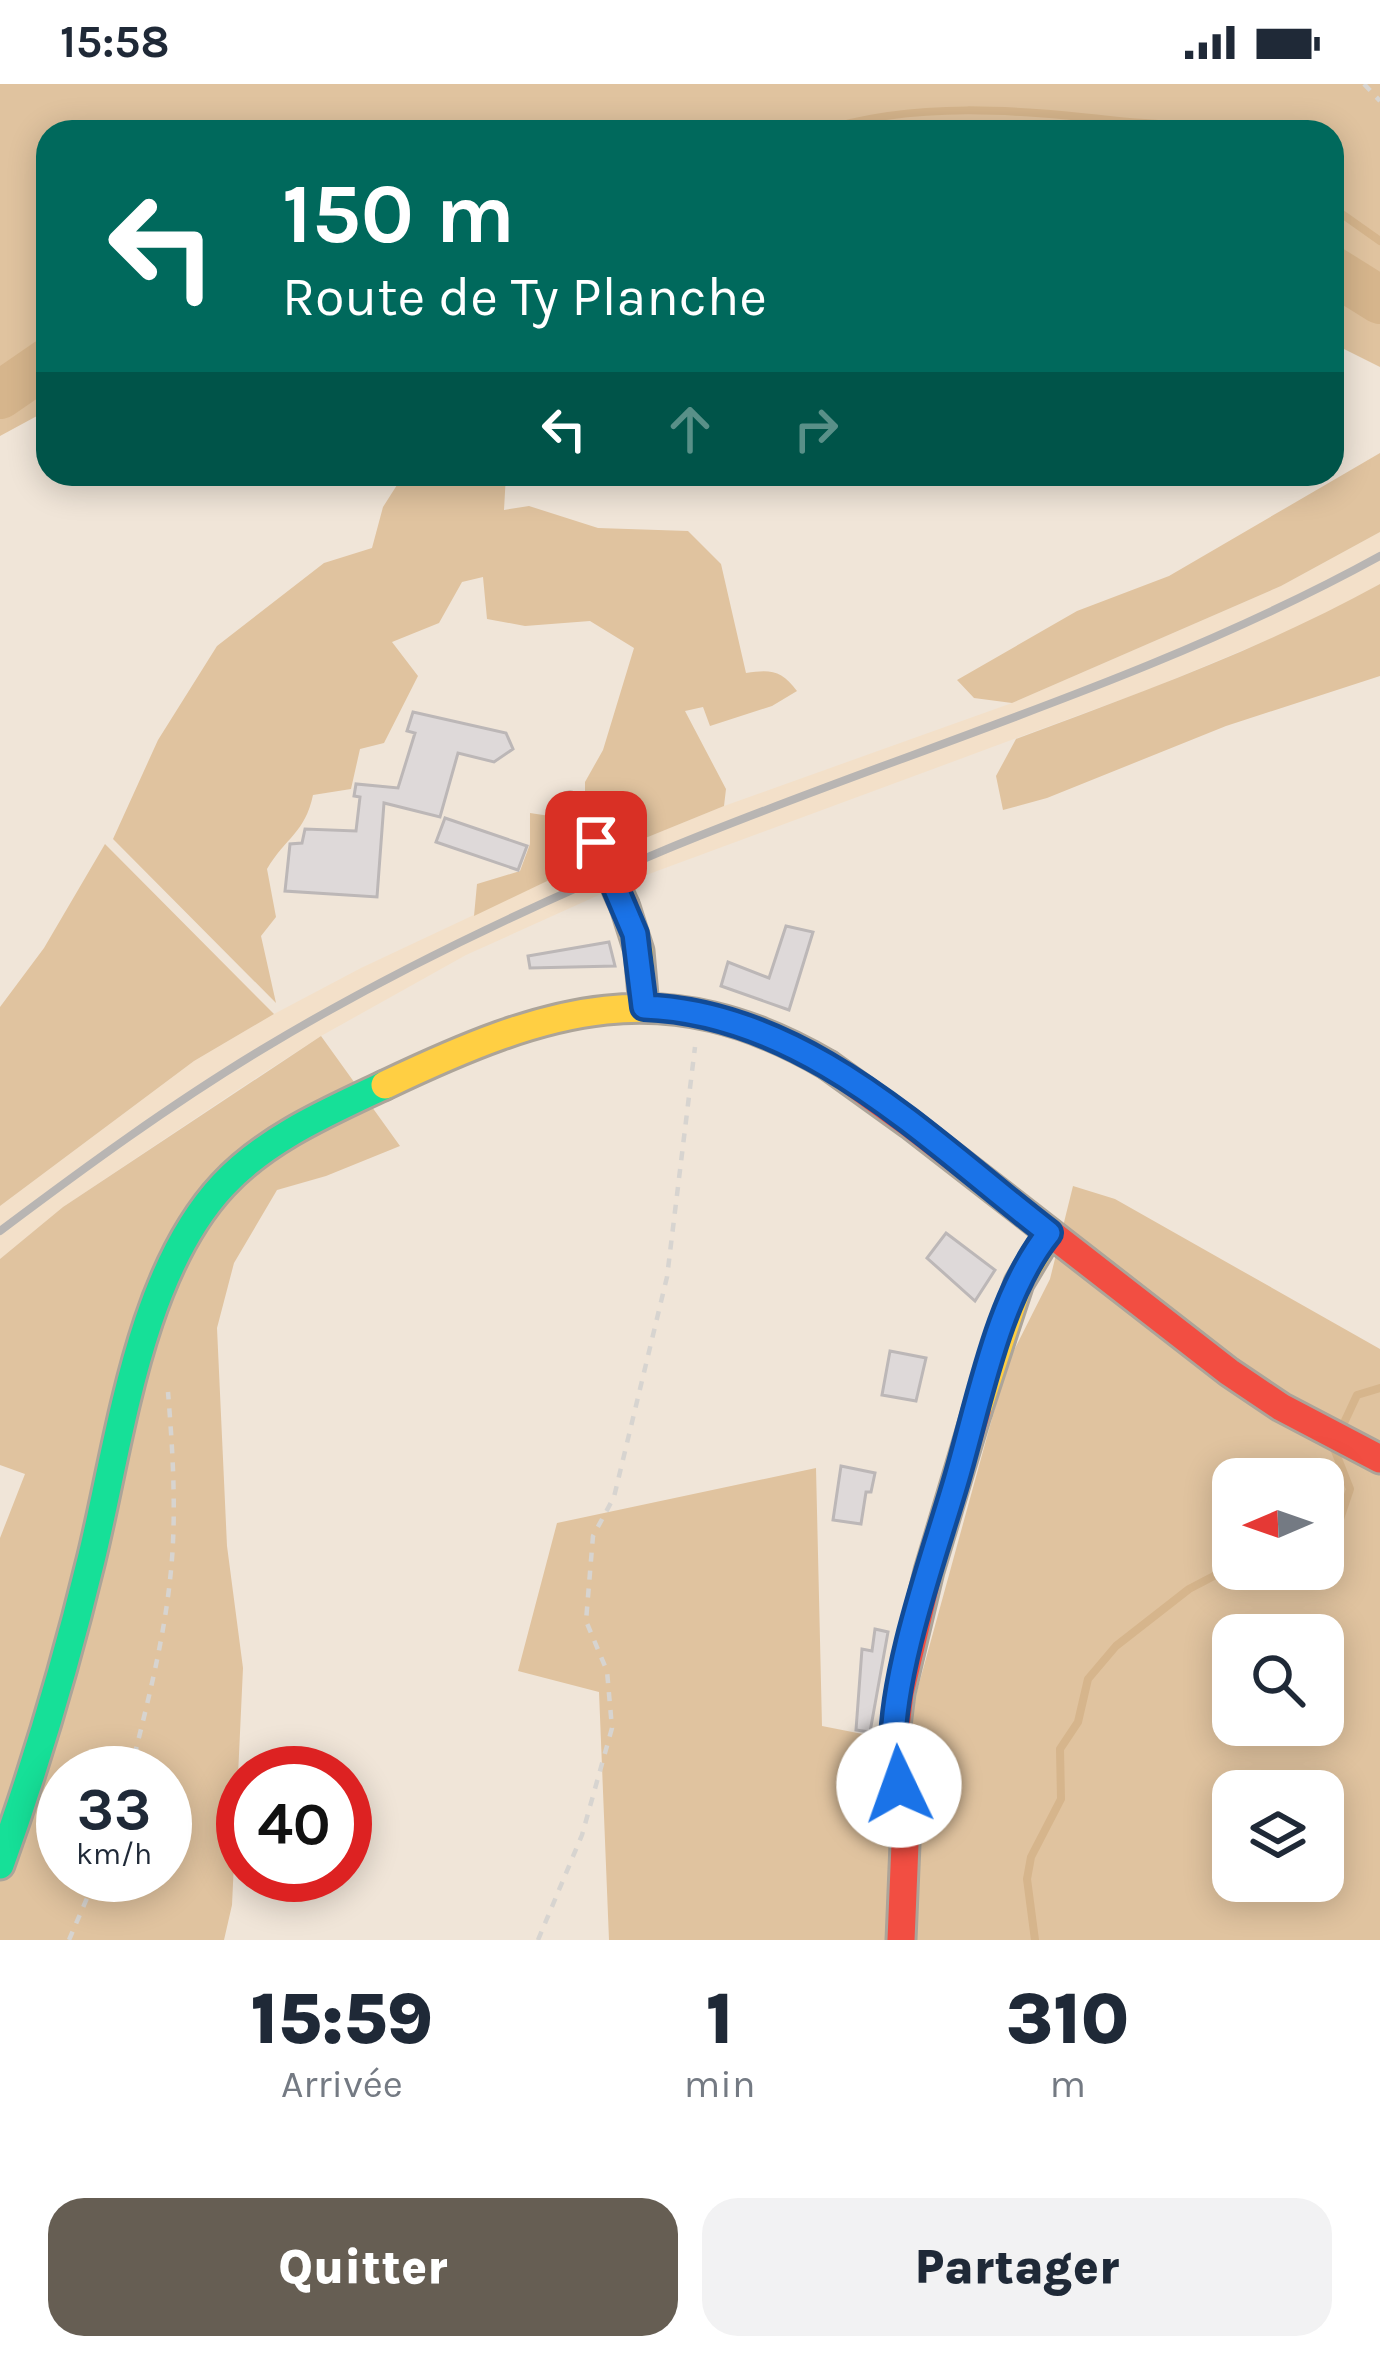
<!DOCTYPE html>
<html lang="fr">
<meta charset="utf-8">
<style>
:root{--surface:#fff;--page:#f2f2f3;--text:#1f2937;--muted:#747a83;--accent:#665e53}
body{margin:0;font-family:Karla,sans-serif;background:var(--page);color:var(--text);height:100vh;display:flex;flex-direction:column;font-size:45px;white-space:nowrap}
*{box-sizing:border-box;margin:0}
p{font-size:39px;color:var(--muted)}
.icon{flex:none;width:66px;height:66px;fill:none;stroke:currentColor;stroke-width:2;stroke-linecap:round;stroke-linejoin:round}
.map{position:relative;height:1856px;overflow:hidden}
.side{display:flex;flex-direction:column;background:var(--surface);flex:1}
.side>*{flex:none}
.top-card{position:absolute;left:36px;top:36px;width:1308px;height:366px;border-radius:36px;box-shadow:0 6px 30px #0003;background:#00695c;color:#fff;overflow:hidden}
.needle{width:78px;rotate:268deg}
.controls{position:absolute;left:1212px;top:1374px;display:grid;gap:24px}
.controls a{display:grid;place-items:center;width:132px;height:132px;border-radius:24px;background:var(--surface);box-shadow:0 6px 30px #0003;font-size:60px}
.speed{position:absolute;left:36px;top:1662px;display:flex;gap:24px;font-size:60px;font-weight:700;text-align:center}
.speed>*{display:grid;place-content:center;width:156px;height:156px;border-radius:50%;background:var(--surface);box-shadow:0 6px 30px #0003;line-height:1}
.speed small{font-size:30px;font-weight:400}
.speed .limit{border:18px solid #d22;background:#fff;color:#111}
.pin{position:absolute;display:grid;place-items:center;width:102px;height:102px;color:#fff;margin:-51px;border-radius:24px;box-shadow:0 6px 18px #0006}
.me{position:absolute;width:132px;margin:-66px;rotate:357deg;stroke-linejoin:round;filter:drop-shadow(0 0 9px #0008)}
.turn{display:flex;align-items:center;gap:42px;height:252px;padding:0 48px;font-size:54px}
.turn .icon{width:156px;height:156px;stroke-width:2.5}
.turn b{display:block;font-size:84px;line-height:102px}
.lanes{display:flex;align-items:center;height:114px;padding:0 48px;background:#0003;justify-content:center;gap:60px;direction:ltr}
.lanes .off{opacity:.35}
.eta{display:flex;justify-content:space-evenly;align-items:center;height:204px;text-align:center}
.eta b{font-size:72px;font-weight:800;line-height:84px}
.button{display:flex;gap:24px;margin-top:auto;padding:24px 48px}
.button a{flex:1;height:138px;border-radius:36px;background:var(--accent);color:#fff;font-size:48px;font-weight:800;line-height:138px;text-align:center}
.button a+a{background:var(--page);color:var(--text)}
.status{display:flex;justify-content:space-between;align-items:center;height:84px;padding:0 60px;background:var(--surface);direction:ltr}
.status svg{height:33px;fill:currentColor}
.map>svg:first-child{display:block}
.built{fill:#f3e0c9}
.forest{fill:#e0c39f;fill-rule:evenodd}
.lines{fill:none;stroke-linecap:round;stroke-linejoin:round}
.stream{stroke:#d6b58c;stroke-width:8}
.river{stroke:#d6b58c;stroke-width:48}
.building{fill:#ded9d9;stroke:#bcb7b7;stroke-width:3}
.fast-casing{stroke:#aca499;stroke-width:33}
.slow-casing{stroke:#aca499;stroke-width:33}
.jam-casing{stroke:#aca499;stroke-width:33}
.path{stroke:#d7d4d0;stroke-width:4.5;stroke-dasharray:9 9;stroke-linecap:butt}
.fast{stroke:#16e098;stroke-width:27}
.slow{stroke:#ffcf43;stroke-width:27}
.jam{stroke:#f24e42;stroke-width:27}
.rail{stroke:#b8b5b3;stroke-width:8}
.jam-bridge-casing{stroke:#aca499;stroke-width:33;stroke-linecap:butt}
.jam-bridge{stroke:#f24e42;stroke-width:27}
.route-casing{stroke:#114b97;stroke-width:30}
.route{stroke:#1a73e8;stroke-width:21}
</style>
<div class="status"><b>15:58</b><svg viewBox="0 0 49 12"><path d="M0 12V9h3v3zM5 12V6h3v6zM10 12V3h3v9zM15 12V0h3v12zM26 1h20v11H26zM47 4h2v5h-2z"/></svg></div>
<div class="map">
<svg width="1380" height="1856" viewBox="0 0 1380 1856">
<rect width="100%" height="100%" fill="#f0e5d8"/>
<!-- built -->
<path class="built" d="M1380,448v52l-65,36 -160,67 -525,194 -164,74 -145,81 -85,55 -173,116 -63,52v-53l194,-145 80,-47 87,-46 228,-107 135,-55 288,-103 269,-117z"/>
<!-- forest -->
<path class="forest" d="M0,0h1380v283l-48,-24v-211h-1284v278l-48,26z
M1380,369v79l-99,54 -269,117 -38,-5 -17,-18 120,-69 92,-35z
M404,390h102l-2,36 25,-4 69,22 90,3 33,33 25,109c24,-4 36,-3 51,18l-25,15 -62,20 -7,-19 -18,4 41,78 -2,17 -135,55 -115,55 3,-32 43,-13 10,-27v-31l33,5 22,-19v-17l18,-32 31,-102 -44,-27 -65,5 -38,-7 -4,-42 -21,5 -23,41 -47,19 26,34 -34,67 -24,6 -9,40 -38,6c-8,38 -27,42 -46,74l9,48 -15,19 15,67 -163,-164 45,-99 59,-94 107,-83 48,-15 11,-41z
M1380,500v92l-154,50 -179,72 -44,12 -7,-34 20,-37c124,-46 248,-91 364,-155z
M105,760l169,170 -80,47 -194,145v-199l44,-59z
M321,952l79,110 -74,30 -49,14 -43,73 -17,65 10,218 16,122 -11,237 -8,35h-224v-402l25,-64 -25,-9v-206l63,-52zM63,1689h102v102h-102z
M1073,1102l42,13 265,150v591h-771l-10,-248 -81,-21 39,-148 259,-55 6,258 81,16 104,-378 43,-85zM1233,1395h90v90h-90zM1233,1551h90v90h-90zM1233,1707h90v90h-90z"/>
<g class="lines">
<!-- stream -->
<path class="stream" d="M818,48c97,-32 200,-22 301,-11 30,3 62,3 91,11
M1332,123l48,34
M1343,1341l14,-30 23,-7
M1323,1444l16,-6 11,-33 -15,-38
M1035,1856l-8,-61 4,-22 30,-58 -1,-50 18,-27 10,-43 28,-33 73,-57 44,-23"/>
<!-- river -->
<path class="river" d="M1332,186l48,30
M0,311l48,-33"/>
</g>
<!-- building -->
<path class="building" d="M413,628l93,21 7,16 -19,13 -36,-9 -18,64 -56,-14 -7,94 -92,-6 5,-47 12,-1 3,-14 51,2 4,-34 -6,-1 2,-12 42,4 17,-55 -8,-2z
M445,734l82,28 -9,24 -82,-28z
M786,842l27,6 -24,78 -68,-24 7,-24 41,16z
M609,858l6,24 -85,2 -2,-12z
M946,1149l49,37 -20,31 -48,-43z
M890,1267l36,7 -10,43 -34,-6z
M841,1382l34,7 -4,19h-5l-5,32 -28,-4z
M875,1545l13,3 -18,100 -14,-2 6,-81 10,2z"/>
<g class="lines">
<!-- fast casing -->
<g class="fast-casing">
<path id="fast" d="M0,1781c36,-100 66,-202 91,-305 29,-118 47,-284 132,-375 44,-47 105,-73 162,-100"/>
</g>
<!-- slow casing -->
<g class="slow-casing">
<path id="slow" d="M570,723l26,35
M625,823l14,44 5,56
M385,1001c162,-77 279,-116 443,-20
M977,1327l42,-128 30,-50"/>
</g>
<!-- jam casing -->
<g class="jam-casing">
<path id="jam" d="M828,981l82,59 319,248 52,35 99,52
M901,1856l5,-120 -13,-70 7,-57 29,-122 48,-160"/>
</g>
<!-- path -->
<path class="path" d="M1364,0l16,17
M130,1689c16,-64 33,-128 40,-193 7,-61 3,-127 -2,-188
M69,1856l28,-65
M538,1856l44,-105 30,-107 -5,-57 -21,-50 7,-85 21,-39 53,-220 28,-230"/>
<!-- fast -->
<use href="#fast" class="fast"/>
<!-- slow -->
<use href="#slow" class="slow"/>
<!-- jam -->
<use href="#jam" class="jam"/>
<!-- rail -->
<path class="rail" d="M0,1147c84,-63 170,-126 261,-181 129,-78 267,-143 406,-201 237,-98 488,-169 713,-293"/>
<!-- jam-bridge casing -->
<g class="jam-bridge-casing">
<path id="jam-bridge" d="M596,758l29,65"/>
</g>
<!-- jam-bridge -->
<use href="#jam-bridge" class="jam-bridge"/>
</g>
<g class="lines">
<!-- route casing -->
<g class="route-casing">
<path id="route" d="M596,758l39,92 9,73c162,6 283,132 405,226 -51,63 -70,170 -93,248 -22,75 -64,190 -63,268 0,11 4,24 6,36"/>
</g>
<!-- route -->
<use href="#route" class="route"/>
</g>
</svg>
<div class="controls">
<a><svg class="needle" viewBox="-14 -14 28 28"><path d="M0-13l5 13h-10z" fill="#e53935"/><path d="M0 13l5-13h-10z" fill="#747a83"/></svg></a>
<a><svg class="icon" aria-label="search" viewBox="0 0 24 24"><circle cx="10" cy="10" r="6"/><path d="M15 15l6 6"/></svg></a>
<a><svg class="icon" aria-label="layers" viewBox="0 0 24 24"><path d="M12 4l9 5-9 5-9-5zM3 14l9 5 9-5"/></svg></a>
</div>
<div class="speed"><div>33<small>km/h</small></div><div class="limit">40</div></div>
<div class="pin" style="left:596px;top:758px;background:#d93025"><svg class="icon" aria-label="arrive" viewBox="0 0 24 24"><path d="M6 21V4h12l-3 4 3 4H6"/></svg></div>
<svg class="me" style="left:899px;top:1701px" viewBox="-20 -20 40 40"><circle r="19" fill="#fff"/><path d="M0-13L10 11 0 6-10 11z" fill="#1a73e8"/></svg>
<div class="top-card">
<div class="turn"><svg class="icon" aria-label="left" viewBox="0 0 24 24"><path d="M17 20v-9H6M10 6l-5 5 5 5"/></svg><div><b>150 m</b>Route de Ty Planche</div></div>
<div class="lanes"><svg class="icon" aria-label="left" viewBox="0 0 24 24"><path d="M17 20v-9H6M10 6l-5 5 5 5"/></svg><svg class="icon off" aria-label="ahead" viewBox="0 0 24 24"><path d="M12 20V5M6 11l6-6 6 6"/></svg><svg class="icon off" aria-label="right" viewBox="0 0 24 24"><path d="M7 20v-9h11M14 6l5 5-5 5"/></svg></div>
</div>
</div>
<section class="side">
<div class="eta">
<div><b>15:59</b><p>Arrivée</p></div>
<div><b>1</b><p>min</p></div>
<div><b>310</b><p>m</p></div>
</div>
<div class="button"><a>Quitter</a><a>Partager</a></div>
</section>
